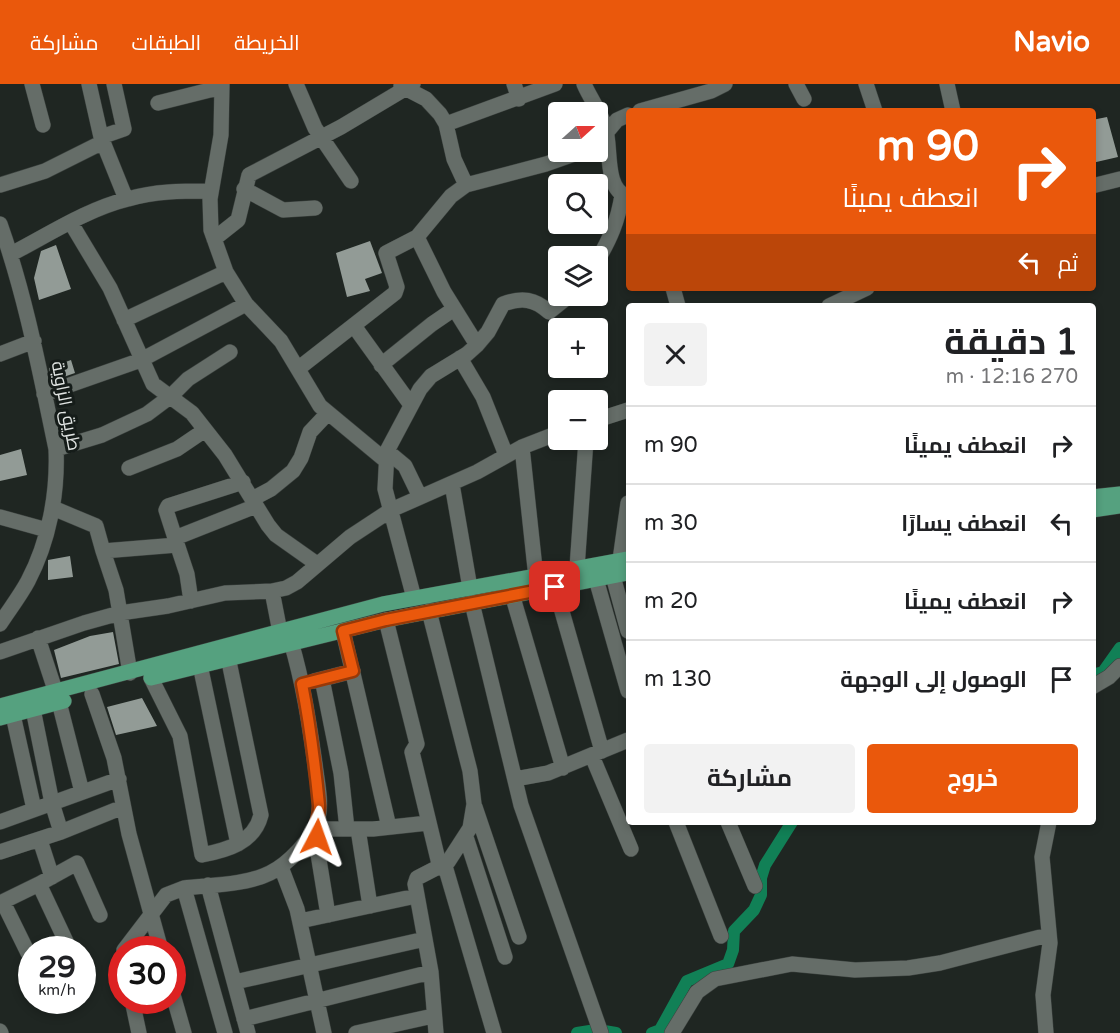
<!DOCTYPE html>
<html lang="ar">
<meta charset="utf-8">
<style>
:root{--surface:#fff;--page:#f2f2f2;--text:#202124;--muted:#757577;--line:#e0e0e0;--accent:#ea580c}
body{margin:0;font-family:"Varela Round",Cairo,sans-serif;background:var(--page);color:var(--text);direction:rtl;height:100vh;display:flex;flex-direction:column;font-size:22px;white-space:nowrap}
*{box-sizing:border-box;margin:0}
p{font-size:20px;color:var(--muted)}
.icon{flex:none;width:33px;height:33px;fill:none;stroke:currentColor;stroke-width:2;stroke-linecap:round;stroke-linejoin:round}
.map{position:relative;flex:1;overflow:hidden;direction:ltr}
.sheet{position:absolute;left:626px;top:219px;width:470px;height:522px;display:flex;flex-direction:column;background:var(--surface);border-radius:6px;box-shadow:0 3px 9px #0003;direction:rtl}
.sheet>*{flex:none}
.banner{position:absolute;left:626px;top:24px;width:470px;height:183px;border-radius:6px;box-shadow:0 3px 9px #0003;direction:rtl;background:#ea580c;color:#fff;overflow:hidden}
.needle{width:39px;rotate:69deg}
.controls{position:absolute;left:548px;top:18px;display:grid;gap:12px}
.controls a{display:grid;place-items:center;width:60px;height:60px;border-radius:6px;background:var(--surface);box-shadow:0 3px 9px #0003;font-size:30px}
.speed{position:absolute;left:18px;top:852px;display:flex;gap:12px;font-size:30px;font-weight:700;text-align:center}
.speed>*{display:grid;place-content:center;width:78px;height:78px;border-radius:50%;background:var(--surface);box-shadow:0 3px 9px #0003;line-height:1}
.speed small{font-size:15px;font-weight:400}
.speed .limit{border:9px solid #d22;background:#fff;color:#111}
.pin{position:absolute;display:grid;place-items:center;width:51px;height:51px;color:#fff;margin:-26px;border-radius:12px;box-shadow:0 3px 9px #0006}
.me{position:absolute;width:66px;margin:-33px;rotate:4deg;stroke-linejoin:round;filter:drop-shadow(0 0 4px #0008)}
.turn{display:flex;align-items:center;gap:21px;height:126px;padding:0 18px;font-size:27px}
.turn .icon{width:78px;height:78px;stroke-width:2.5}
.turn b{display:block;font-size:42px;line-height:51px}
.then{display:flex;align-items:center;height:57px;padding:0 18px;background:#0003;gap:12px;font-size:22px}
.round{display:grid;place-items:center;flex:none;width:63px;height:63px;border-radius:6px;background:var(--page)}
.overview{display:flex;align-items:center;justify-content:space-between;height:102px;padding:0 18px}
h1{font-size:36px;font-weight:700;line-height:45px}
.primary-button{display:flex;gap:12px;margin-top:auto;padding:12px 18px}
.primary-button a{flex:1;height:69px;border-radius:6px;background:var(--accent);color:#fff;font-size:24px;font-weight:700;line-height:69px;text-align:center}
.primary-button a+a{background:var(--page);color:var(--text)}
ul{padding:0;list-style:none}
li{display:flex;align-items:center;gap:18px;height:78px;padding:0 18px;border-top:2px solid var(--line)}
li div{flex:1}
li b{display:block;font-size:22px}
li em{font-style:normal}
header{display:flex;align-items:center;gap:36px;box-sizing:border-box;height:84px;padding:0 30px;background:var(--accent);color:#fff}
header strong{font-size:28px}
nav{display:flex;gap:33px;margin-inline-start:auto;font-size:21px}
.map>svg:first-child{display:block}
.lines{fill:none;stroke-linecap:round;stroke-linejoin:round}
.canal{stroke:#118056;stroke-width:12}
.building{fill:#929b96}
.minor-casing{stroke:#3c423f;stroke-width:16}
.major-casing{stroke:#3c423f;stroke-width:16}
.minor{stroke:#656d68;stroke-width:15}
.major{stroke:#55a17f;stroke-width:15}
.route-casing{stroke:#983908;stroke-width:15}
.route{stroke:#ea580c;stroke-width:10}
.labels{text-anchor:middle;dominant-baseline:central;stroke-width:6;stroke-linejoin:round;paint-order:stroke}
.street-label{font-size:18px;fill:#e1e5e3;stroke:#151c19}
</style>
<header>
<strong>Navio</strong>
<nav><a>الخريطة</a><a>الطبقات</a><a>مشاركة</a></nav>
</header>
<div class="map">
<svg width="1120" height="949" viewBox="0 0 1120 949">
<rect width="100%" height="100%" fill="#1f2622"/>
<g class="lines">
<!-- canal -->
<path class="canal" d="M1092,591l11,-3 17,-24
M604,947l12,2
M577,949l19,-3
M652,949l8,-3 27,-49 41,-17 5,-14 1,-19 20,-21 7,-15v-17l4,-13 27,-43"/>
</g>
<!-- building -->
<path class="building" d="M1107,33l11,40 -26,6v-43z
M370,157l12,32 -17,6 5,12 -23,6 -11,-44z
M56,161l15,44 -32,11 -5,-22 7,-27z
M71,276l4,13 -23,8 -3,-13z
M21,365l6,26 -27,6v-26z
M70,472l3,21 -25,3v-20z
M113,548l6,32 -58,14 -7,-28 36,-14z
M142,614l15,28 -41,9 -9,-28z"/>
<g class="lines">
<!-- minor casing -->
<g class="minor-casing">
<path id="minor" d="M32,0l11,41
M89,0l12,53 25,62
M222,0l-1,51 -11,64 1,31 15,42 20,32 35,37 39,65 65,54
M296,0l19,44 36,53
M514,0l5,15
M584,0c6,14 16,27 21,42 7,20 -2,63 23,71
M796,0l8,15
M866,0l9,27
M947,0l6,27
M401,2l25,13 14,15 6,10 8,35 12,26
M158,19l64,-16
M640,27l71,-20 14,-7
M446,40l109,-40
M101,53l23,-8 -10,-45
M602,54l15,-18 11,-5
M0,101l45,-14 58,-29
M1092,102l28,-7
M244,105l39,21 32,-2
M71,139l39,65 43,96 39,29 33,42 43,70 8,10 41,29
M0,140c26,73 40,149 56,225 2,44 -7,92 -28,132 -8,15 -19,29 -28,43
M417,153l27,55 33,53
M214,155l24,-19 11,-45 92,-48 72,-43
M11,170c37,-19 76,-45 117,-55 27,-8 54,-8 82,-8
M597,177c13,-22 21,-40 25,-66
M673,204l5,18
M829,222l38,-18
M124,236l102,-48
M354,242l57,79
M0,270l34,-13
M460,274l23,39 23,58
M381,281l51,-41 22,-15
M299,284l96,-75 2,-6 -11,-34 31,-16 34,-41 15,-11 80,-21 34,-12
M44,310l97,-34 105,-56
M597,336l31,-10
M522,363l15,140
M56,365l46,-14 45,-21 24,-18 17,-17 42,-27
M387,367l18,15 15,31
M129,384l48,-19 28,-19
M452,400l18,104
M252,415l19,-10 22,-18 8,-13 9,-26 17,-18
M53,424l43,18 7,25 74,-6
M0,433l47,13
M175,454l-9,-28 2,-4 75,-24
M103,467l13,39 14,83
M620,476l8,-57
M577,484l9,-128
M613,492l15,55
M596,495l32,112
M509,500l54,184
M555,503l47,164
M272,507l8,41
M414,514l-29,-109 2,-38 33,-62 11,-13 36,-22 10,-9 11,-13 15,-28c19,-7 32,-5 46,8l20,-16
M191,517l-4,-27 -12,-36 81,-32
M472,519l49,202 80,228
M429,527l41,160 4,33 -4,24 -22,34 -31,16 -2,6 16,88 5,61
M386,536l31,124 -5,8 28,116
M343,547l46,196
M38,554l18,55
M0,568l84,-29 36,-10 48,-7 57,-13 47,-2 14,-3 11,-6 53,-45 41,-27 86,-38 45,-25 36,-14
M200,581l38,179
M151,594l29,58 22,119c25,-5 52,-12 59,-40l-33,-158
M322,595l19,94 6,56
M314,597l39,-10
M1092,603l17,-10 11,-11
M92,610l22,64 15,76 32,116
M59,618l23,90
M33,625l19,94 9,29
M13,631l21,94
M592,672l39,93
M515,695l33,-6 80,-33
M475,723l44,130
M0,738l119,-43
M676,738l45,114
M728,738l27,64
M358,745l12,77
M466,753l39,120
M40,756l12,37
M0,768l61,-20 62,-25
M445,782l49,167
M281,783l16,42 27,124
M39,800l38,-21 23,52
M208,801l40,148
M3,818l25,51
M0,819l39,-19 31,66
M328,831l-14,-86h59l55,-6
M300,837l116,-25
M124,866l42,-55 18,-7
M235,898l190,-43
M172,907l12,42
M132,916l7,33
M244,935l187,-47
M0,947l1,2
M225,949l-41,-145c27,-3 62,-3 86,-15 18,-9 43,-34 48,-54 4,-17 -1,-38 -3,-55 -6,-42 -12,-82 -24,-122
M356,949l77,-17
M672,949l25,-41 18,-13 77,-15 63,6 53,-2 32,-5 108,-28
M1046,949l-3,-38 7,-52 -8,-86 7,-35"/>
</g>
<!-- major casing -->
<g class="major-casing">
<path id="major" d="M1092,413l28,-3
M1092,426l28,-4
M151,594l235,-58 242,-47
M0,622l383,-102 245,-45
M0,634l64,-17"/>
</g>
<!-- minor -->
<use href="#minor" class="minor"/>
<!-- major -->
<use href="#major" class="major"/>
</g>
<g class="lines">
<!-- route casing -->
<g class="route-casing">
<path id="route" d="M317,753c-4,-11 3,-20 2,-32 -4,-40 -9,-80 -17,-121l51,-13 -10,-40 43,-11 169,-33"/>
</g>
<!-- route -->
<use href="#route" class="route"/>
</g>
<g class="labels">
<!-- street labels -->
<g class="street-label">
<text transform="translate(66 322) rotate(79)">طريق الزاوية</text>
</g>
</g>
</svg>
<div class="controls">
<a><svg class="needle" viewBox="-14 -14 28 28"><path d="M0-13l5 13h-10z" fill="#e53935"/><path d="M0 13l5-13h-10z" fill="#757577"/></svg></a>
<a><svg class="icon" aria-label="search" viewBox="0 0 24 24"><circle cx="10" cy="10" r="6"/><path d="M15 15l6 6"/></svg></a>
<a><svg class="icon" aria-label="layers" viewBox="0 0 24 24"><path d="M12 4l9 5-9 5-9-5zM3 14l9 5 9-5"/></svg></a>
<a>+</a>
<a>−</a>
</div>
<div class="speed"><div>29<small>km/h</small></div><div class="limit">30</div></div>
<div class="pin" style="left:555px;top:503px;background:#d93025"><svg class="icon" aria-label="arrive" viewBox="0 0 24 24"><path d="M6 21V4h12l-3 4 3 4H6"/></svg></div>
<svg class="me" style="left:317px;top:753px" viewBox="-20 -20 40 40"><path d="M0-17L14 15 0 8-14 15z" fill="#ea580c" stroke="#fff" stroke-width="4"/></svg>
<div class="banner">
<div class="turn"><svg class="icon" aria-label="right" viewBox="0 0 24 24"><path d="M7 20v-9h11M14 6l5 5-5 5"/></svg><div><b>90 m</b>انعطف يمينًا</div></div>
<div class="then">ثم<svg class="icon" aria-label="left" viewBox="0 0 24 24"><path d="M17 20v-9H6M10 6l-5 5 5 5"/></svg></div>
</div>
<section class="sheet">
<div class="overview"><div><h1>1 دقيقة</h1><p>270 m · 12:16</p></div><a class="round"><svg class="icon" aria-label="close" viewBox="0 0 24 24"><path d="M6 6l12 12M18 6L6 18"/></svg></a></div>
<ul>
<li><svg class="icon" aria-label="right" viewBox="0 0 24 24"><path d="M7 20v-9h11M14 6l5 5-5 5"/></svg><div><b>انعطف يمينًا</b></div><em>90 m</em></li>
<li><svg class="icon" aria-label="left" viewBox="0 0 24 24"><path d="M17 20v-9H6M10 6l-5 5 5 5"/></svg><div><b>انعطف يسارًا</b></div><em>30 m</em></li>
<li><svg class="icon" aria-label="right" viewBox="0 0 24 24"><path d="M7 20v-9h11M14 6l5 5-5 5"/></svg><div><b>انعطف يمينًا</b></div><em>20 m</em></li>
<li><svg class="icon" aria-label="arrive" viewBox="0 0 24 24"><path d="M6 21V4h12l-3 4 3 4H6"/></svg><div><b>الوصول إلى الوجهة</b></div><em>130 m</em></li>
</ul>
<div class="primary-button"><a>خروج</a><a>مشاركة</a></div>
</section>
</div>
